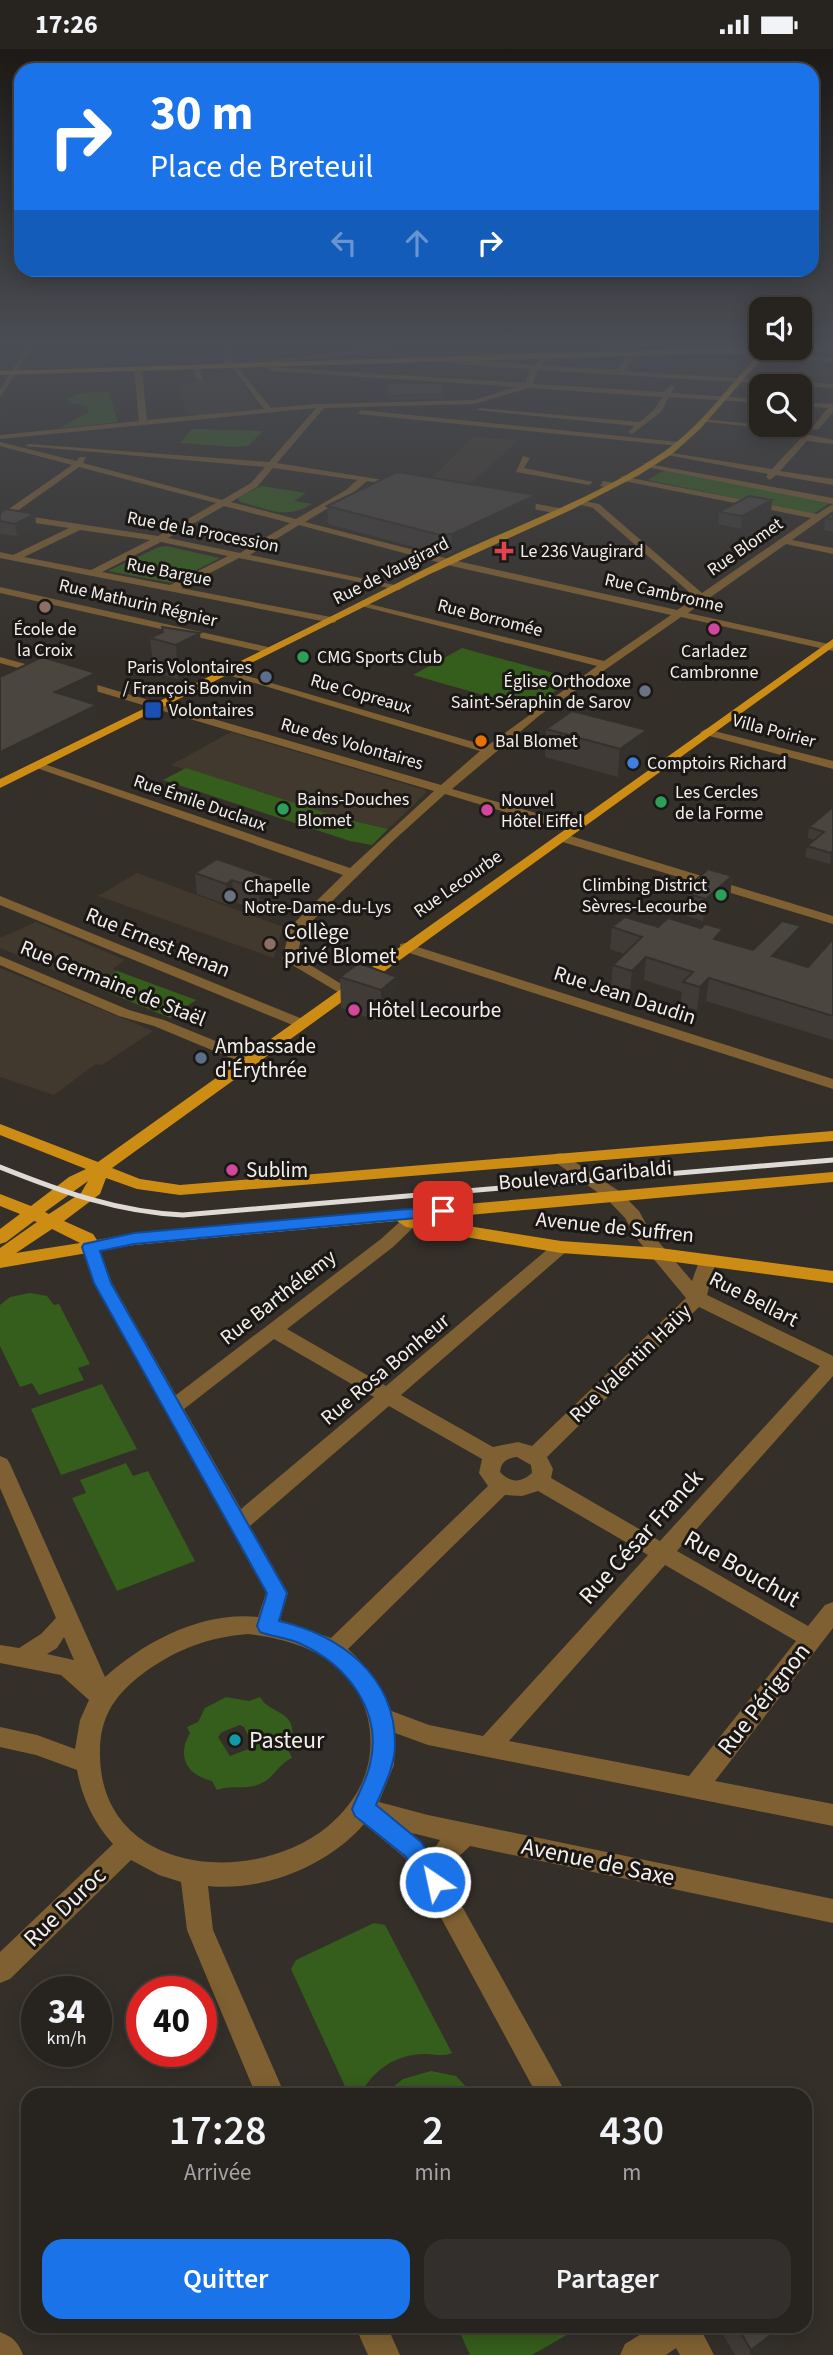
<!DOCTYPE html>
<html lang="fr">
<meta charset="utf-8">
<style>
:root{--surface:#27231f;--page:#332f2c;--text:#f1f3f6;--muted:#a4a4a4;--line:#43403d;--accent:#1a73e8}
body{margin:0;font-family:"Source Sans 3",sans-serif;background:var(--page);color:var(--text);height:100vh;display:flex;flex-direction:column;font-size:26px;white-space:nowrap}
*{box-sizing:border-box;margin:0}
p{font-size:23px;color:var(--muted)}
.icon{flex:none;width:38px;height:38px;fill:none;stroke:currentColor;stroke-width:2;stroke-linecap:round;stroke-linejoin:round}
.map{position:relative;flex:1;overflow:hidden}
.details{position:absolute;left:21px;top:2039px;width:791px;height:245px;display:flex;flex-direction:column;background:var(--surface);border-radius:21px;box-shadow:0 4px 18px #0003,0 0 0 2px var(--line)}
.details>*{flex:none}
.hud{position:absolute;left:14px;top:14px;width:805px;height:214px;border-radius:21px;box-shadow:0 4px 18px #0003,0 0 0 2px var(--line);background:#1a73e8;color:#fff;overflow:hidden}
.buttons{position:absolute;left:749px;top:248px;display:grid;gap:14px}
.buttons a{display:grid;place-items:center;width:63px;height:63px;border-radius:14px;background:var(--surface);box-shadow:0 4px 18px #0003,0 0 0 2px var(--line);font-size:35px}
.speed{position:absolute;left:21px;top:1927px;display:flex;gap:14px;font-size:35px;font-weight:700;text-align:center}
.speed>*{display:grid;place-content:center;width:91px;height:91px;border-radius:50%;background:var(--surface);box-shadow:0 4px 18px #0003,0 0 0 2px var(--line);line-height:1}
.speed small{font-size:18px;font-weight:400}
.speed .limit{border:10px solid #d22;background:#fff;color:#111}
.pin{position:absolute;display:grid;place-items:center;width:60px;height:60px;color:#fff;margin:-30px;border-radius:14px;box-shadow:0 4px 10px #0006}
.me{position:absolute;width:77px;margin:-38px;rotate:326deg;stroke-linejoin:round;filter:drop-shadow(0 0 5px #0008)}
.turn{display:flex;align-items:center;gap:24px;height:147px;padding:0 21px;font-size:32px}
.turn .icon{width:91px;height:91px;stroke-width:2.5}
.turn b{display:block;font-size:49px;line-height:60px}
.lanes{display:flex;align-items:center;height:66px;padding:0 21px;background:#0003;justify-content:center;gap:35px;direction:ltr}
.lanes .off{opacity:.35}
.eta{display:flex;justify-content:space-evenly;align-items:center;height:119px;text-align:center}
.eta b{font-size:42px;font-weight:600;line-height:49px}
.button{display:flex;gap:14px;margin-top:auto;padding:14px 21px}
.button a{flex:1;height:80px;border-radius:21px;background:var(--accent);color:#fff;font-size:28px;font-weight:600;line-height:80px;text-align:center}
.button a+a{background:var(--page);color:var(--text)}
.status{display:flex;justify-content:space-between;align-items:center;height:49px;padding:0 35px;background:var(--surface);direction:ltr}
.status svg{height:19px;fill:currentColor}
.map>svg:first-child{display:block}
.built{fill:#42392e}
.green{fill:#355d1b;fill-rule:evenodd}
.lines{fill:none;stroke-linecap:round;stroke-linejoin:round}
.minor{fill:#7f6032;fill-rule:evenodd}
.major{fill:#cd8d15;fill-rule:evenodd}
.rail{stroke:#dedbd7;stroke-width:5}
.wall{fill:#403b36}
.shaded-wall{fill:#34302c}
.building{fill:#4b453f;stroke:#34302c;stroke-width:2}
.route{fill:#1a73e8;stroke:#114b97;stroke-width:2}
.health-dot{fill:#e0444e;stroke:#1a1715;stroke-width:2.5}
.education-dot{fill:#8d6e63;stroke:#1a1715;stroke-width:2.5}
.hotel-dot{fill:#d1479c;stroke:#1a1715;stroke-width:2.5}
.leisure-dot{fill:#2e9e5b;stroke:#1a1715;stroke-width:2.5}
.service-dot{fill:#5c6f8a;stroke:#1a1715;stroke-width:2.5}
.worship-dot{fill:#6b7280;stroke:#1a1715;stroke-width:2.5}
.transit-dot{fill:#1a4fb4;stroke:#1a1715;stroke-width:2.5}
.food-dot{fill:#e8710a;stroke:#1a1715;stroke-width:2.5}
.shop-dot{fill:#3f7fe0;stroke:#1a1715;stroke-width:2.5}
.culture-dot{fill:#0f9aa8;stroke:#1a1715;stroke-width:2.5}
.labels{text-anchor:middle;dominant-baseline:central;stroke-width:6;stroke-linejoin:round;paint-order:stroke}
.far-street-label{font-size:18px;fill:#f3f0ec;stroke:#1a1715}
.far-poi-label{font-size:18px;fill:#f3f0ec;stroke:#1a1715;text-anchor:start}
.poi-label{font-size:21px;fill:#f3f0ec;stroke:#1a1715;text-anchor:start}
.street-label{font-size:21px;fill:#f3f0ec;stroke:#1a1715}
.near-street-label{font-size:24px;fill:#f3f0ec;stroke:#1a1715}
.near-poi-label{font-size:24px;fill:#f3f0ec;stroke:#1a1715;text-anchor:start}
</style>
<div class="status"><b>17:26</b><svg viewBox="0 0 49 12"><path d="M0 12V9h3v3zM5 12V6h3v6zM10 12V3h3v9zM15 12V0h3v12zM26 1h20v11H26zM47 4h2v5h-2z"/></svg></div>
<div class="map">
<svg width="833" height="2306" viewBox="0 0 833 2306">
<rect width="100%" height="100%" fill="#342f29"/>
<!-- built -->
<path class="built" d="M238,329l21,31 -71,7 -13,-34z
M475,387l43,5 -56,50 -34,-10z
M231,683l194,58 1,3 -38,36 -47,-11 -170,-53z
M137,824l149,55 -5,6 -7,24 -176,-62z
M36,873l89,38 -12,9 83,31 -26,18 -170,-70v-10z
M0,919l132,54 21,9 -51,34 -6,-1 -42,31 -54,-18z"/>
<!-- green -->
<path class="green" d="M108,342l10,31 -58,6 29,-16 -2,-6 -17,-3 -3,-4 14,-6z
M192,380l71,2 -15,15 -15,1 -53,-4z
M663,422h4l163,32 -17,11 -165,-34z
M261,437l45,7 -12,8 18,3c-27,16 -43,5 -72,-2l-2,-4z
M166,497l54,12 -49,25 -63,-12 51,-24z
M462,599l113,31 -47,29 -115,-33z
M186,719l155,50 47,11 -16,16 -22,-4 -187,-61z
M117,922l79,29 -26,18 -74,-31 -1,-3z
M30,1244l17,3 7,9 5,-1 31,60 -12,4 6,12 -45,15 -7,-12 -12,4 -20,-41v-41l10,-8z
M102,1335l35,65 -76,26 -30,-66z
M126,1414l7,13 15,-5 47,90 -78,30 -45,-93 14,-5 -6,-13z
M226,1648l23,4 11,-4c11,20 44,12 28,52l4,9c-14,6 -16,18 -30,25 -16,8 -30,1 -45,7l-5,-9c-25,-6 -36,-24 -22,-48l-3,-6 11,-5 7,-14zM240,1676l4,2 8,17 -1,4 -21,8 -12,-19 4,-5z
M374,1874l11,2 67,128c-10,4 -17,1 -27,1 -29,0 -52,16 -65,41h-11l-58,-126 5,-9z
M431,2022l25,5 18,19h-91l20,-16z
M457,2277h117l1,4 -43,25h-62z"/>
<g class="lines">
<!-- minor -->
<path class="minor" d="M29,293h6l-35,56v-8z
M225,293h6v24l-4,2 -4,-2z
M428,293h21l-181,21 5,4 252,16 6,-14 -77,-5 -22,-5 3,-2 100,8 11,-11 3,2 -7,9 75,5 20,-28h6l-3,8 -16,21 209,13v4l-295,-18 -5,14 131,8 7,-7 4,2 -4,6 90,6v4l-92,-6 -8,15 -29,22 -4,-2 7,-6 -159,-16 4,-2 160,14 15,-13 7,-12 -133,-9 -55,16 -150,4 -47,55 131,21 -4,3 -37,-6 -14,12 -48,29 152,39 220,49 19,-12 -103,-90 -15,-4v-4l21,4 103,89 109,-75 -187,-37 -3,-5 196,38 16,-10v7l-41,29 41,8v6l-47,-10 -98,69 145,32v6l-152,-34 -141,98 -88,74 126,36v6h-10l-123,-37 -52,47 -90,89 -6,27 51,31 2,3 -7,4 -61,-36 9,-33 52,-51 -312,-109 10,-3 309,105 84,-77 -362,-107v-4h8l361,105 39,-34 -262,-79 9,-2 260,76 110,-80 -236,-60v-4l243,59 67,-46 -215,-48 -157,-42 -49,30 154,32 -5,3 -160,-32 -58,30 155,30v4l-4,1 -332,-65v-6l13,3 56,-27 -69,-10v-6l3,1 69,-48 -72,-19v-4l76,19 4,-4h6l-3,6 139,37 29,-17 14,-16 -240,-21 4,-2 240,18 47,-54 -316,31v-4l139,-14 -5,-52 4,-2 4,2 5,51 117,-11 -33,-43 4,-2 36,44 45,-4 158,-4 42,-13 -245,-16 -13,-9zM79,418l137,36 -58,33 -145,-22zM273,419l84,12 -11,10 -50,29 -65,-17 26,-15zM224,457l66,17 -50,30 -72,-15zM80,481l70,10 -59,30 -67,-13zM161,493l67,14 -58,29 -68,-13z
M709,299l124,10v4l-126,-11z
M192,316l7,2 4,14 -7,-2z
M800,353l33,2v8l-14,17 -23,3 37,8v4l-26,-3 -27,30 53,8v6l-57,-10 -6,5 -4,-3 2,-3 -106,-20 4,-2 106,17 28,-30 -8,-5 4,-2 -97,-11 4,-2 87,9 24,-3 14,-17 -28,-2z
M361,361l318,32 4,2 -4,2 -321,-32z
M523,407l7,2 -6,10 69,14 -4,3 -73,-13z
M643,414l190,35v6l-187,-37z
M603,432l12,2 1,2 -4,3 -12,-2z
M515,451l44,8 4,3 -4,3 -47,-9 -1,-2z
M0,538l268,60 5,3 -5,3 -268,-60z
M0,608l47,13 1,2 -5,3 -43,-12z
M706,680l127,32v8l-131,-35 -2,-2z
M561,784l272,83v8l-277,-84 -1,-3z
M0,847l305,124 3,3 -3,3h-10l-295,-121z
M405,894l428,136v10l-433,-139v-6z
M0,907l129,54 35,10 91,37 2,3 -2,3h-12l-89,-37 -35,-10 -119,-51z
M561,1104l58,38 20,20 12,22 41,48 9,-25h12l3,4 -9,35 126,61v20l-156,175 131,75 17,-21 8,-3v26l-118,153 118,23v22l-405,-81 -33,-12 -1,32 -15,37 49,13 405,84v24l-363,-77 -17,16 -5,19 119,214h-30l-111,-205 -22,-33 -40,-33c-36,42 -101,68 -156,62l5,44 72,165h-29l-69,-165 -6,-48 -22,-7 -28,-15 -121,119 -10,4v-31l113,-108c-19,-21 -31,-46 -36,-74l-41,-15 -36,-8v-20l37,8 38,14 5,-29 9,-20 -28,-25 -61,-12v-18l19,3 22,-14 15,-16 -56,-130v-32l7,3 3,5 95,213c40,-36 98,-66 153,-60l8,-24 -172,-310 -13,-36 3,-4h12l3,4 13,36 64,112 205,-156 23,-21 6,-2 9,6 -26,25 -106,82 99,57 169,-143h12l3,4 -3,4 -166,144 92,52 25,-5 14,4 154,-148 -49,-59 -12,-21 -18,-19 -52,-37 -2,-4 2,-4zM699,1258l121,59 -160,175 -109,-63 2,-9 -6,-12zM274,1290l100,58 -133,112 -57,-100zM389,1357l93,53 -3,14 9,13 -157,152 -51,-18 8,-27 -38,-67zM517,1408l14,8 1,8c-11,10 -22,10 -32,-1 1,-11 8,-14 17,-15zM538,1442l110,64 -165,181 -54,-11 -40,-15c-10,-24 -21,-43 -41,-61l157,-154 17,1zM665,1516l131,76 -107,135 -180,-35zM248,1585c53,6 107,27 120,85 9,43 -7,80 -41,108 -75,61 -226,47 -227,-72 -1,-38 15,-61 45,-83 32,-23 64,-35 103,-38zM64,1588l10,23 -27,-6 10,-6zM412,1784l28,7 -9,14z
M355,2277h32l13,29h-32z
M654,2277h45l15,29h-34l-4,-7 -10,7h-46l5,-11z
M0,2283c13,5 18,10 23,23h-23z"/>
<!-- major -->
<path class="major" d="M833,298v4l-65,1 -69,78 -27,24 -33,21 -68,35 -141,64 -430,214v-9c141,-69 283,-138 423,-209 80,-41 168,-68 242,-119 38,-27 64,-66 96,-99l-761,23v-4l709,-23z
M833,590v8l-721,521 28,11 40,6 653,-54v10l-653,54 -43,-6 -31,-11 -6,16 -36,27 29,13 4,6 37,-7 699,-61v10l-408,37 136,22 99,7 173,23v12l-173,-23 -99,-7 -155,-26 -9,-6 -263,24 -134,23v-20l37,-26 -3,-1 -28,21 -6,2v-15l20,-15 -20,-8v-12l31,12 38,-29 17,-8 -86,-34v-11l98,38zM88,1132l-7,12 -32,21 -4,-2zM52,1180l28,14 -64,10z"/>
<!-- rail -->
<path class="rail" d="M0,1118c60,24 117,45 183,48l650,-55"/>
</g>
<!-- wall -->
<path class="wall" d="M387,334l57,11v4l-56,2z
M536,446l-1,19 -84,39 -11,1 -112,-30 -1,-18z
M719,463l52,1 -30,16 -23,-5z
M833,464v19l-9,-2 1,-12z
M35,465l1,12 -19,10 -17,-2v-13z
M163,584l40,35 -25,11 -24,-6 -4,-35z
M546,680l101,1 -2,28 -27,19 -73,-20z
M833,758v54l-3,3 -25,-7 2,-11 7,-6 -6,-2 1,-11z
M217,810l59,42 -16,10 -26,-9 -6,3 -31,-11 -2,-21z
M732,827l-2,22 -27,23 -16,-5 2,-22 6,-5 1,-9z
M801,877l-3,22 -12,12 22,7 25,-28v101l-127,-39 -9,9 -17,-5 2,-13 -38,-12 -14,13 -19,-6 2,-22 11,-11 -14,-5 2,-22h46l64,14 31,9z
M359,914l38,45 -16,14 -40,-14 -1,-31z
M718,2277h70l-5,17 -16,12h-32z"/>
<!-- shaded-wall -->
<path class="shaded-wall" d="M0,347l3,24h-3z
M536,446l-1,19 -84,39 1,-19z
M772,451l-1,13 -30,16 1,-13z
M35,465l1,12 -19,10 -2,-12z
M200,584l3,35 -25,11 -2,-34z
M96,624l2,22 -40,19 -3,-22z
M97,656l3,22 -100,50v-25z
M647,681l-2,28 -27,19 2,-28z
M833,802v10l-3,3 1,-11z
M732,827l-2,22 -27,23 3,-22z
M274,830l2,22 -16,10 -1,-22z
M232,831l2,22 -6,3 -2,-21z
M801,877l-3,22 -29,30 3,-22z
M723,880l-2,22 -7,-12z
M646,908l-2,23 -14,13 2,-22z
M397,928v31l-16,14v-32z
M709,929l-3,23 -9,9 3,-23z
M783,2277h5l-5,17 -16,12h-17l1,-5z"/>
<!-- building -->
<path class="building" d="M387,334h56l1,11 -56,2z
M397,423l139,23 -84,39 -12,1 -113,-29z
M749,447l23,4 -30,16 -23,-4z
M6,460l29,5 -20,10 -15,-3v-8z
M833,464v6l-8,-1z
M162,578l38,6 -24,12 -26,-7 13,-6z
M42,608l54,16 -41,19 42,13 -97,47v-75z
M572,662l75,19 -27,19 -74,-20z
M833,758v44l-2,2 -24,-7 17,-14 -15,-5z
M217,810l57,20 -15,10 -27,-9 -6,4 -31,-11z
M708,820l24,7 -26,23 -17,-5 14,-11 -7,-3z
M625,868l33,10 10,-9 33,10 4,-4 18,5 -9,10 39,11 29,-29 19,5 -29,30 36,11 25,-28v77l-124,-38 -9,9 -17,-5 10,-10 -47,-15 -14,14 -19,-6 29,-28 -30,-10z
M359,914l38,14 -16,13 -41,-13z
M737,2277h46l-32,24z"/>
<!-- sky -->
<linearGradient id="sky" x2="0" y2="1"><stop stop-color="#1d1a17"/><stop offset="0.48" stop-color="#4a4d54"/><stop offset="1" stop-color="#4a4d54" stop-opacity="0"/></linearGradient>
<rect width="833" height="616" fill="url(#sky)"/>
<!-- route -->
<path class="route" d="M443,1157l6,1 2,4 -2,4 -315,29 -34,7 11,32 176,310 -8,28c61,14 116,54 116,123 0,22 -11,42 -19,61l45,37 26,40 -4,7 -8,3 -8,-3 -22,-33 -50,-40 -3,-7c6,-15 15,-30 18,-45 13,-53 -23,-99 -69,-120 -12,-6 -28,-7 -41,-12l-3,-6 10,-33 -173,-310 -12,-36 2,-3 50,-11z"/>
<!-- markers -->
<path class="health-dot" d="M500.5 491.5h7v7h7v7h-7v7h-7v-7h-7v-7h7z"/>
<g class="education-dot">
<circle cx="45" cy="558" r="7"/>
<circle cx="270" cy="895" r="7"/>
</g>
<g class="hotel-dot">
<circle cx="714" cy="580" r="7"/>
<circle cx="487" cy="761" r="7"/>
<circle cx="354" cy="961" r="7"/>
<circle cx="232" cy="1121" r="7"/>
</g>
<g class="leisure-dot">
<circle cx="303" cy="608" r="7"/>
<circle cx="661" cy="753" r="7"/>
<circle cx="283" cy="760" r="7"/>
<circle cx="721" cy="846" r="7"/>
</g>
<g class="service-dot">
<circle cx="266" cy="628" r="7"/>
<circle cx="201" cy="1009" r="7"/>
</g>
<g class="worship-dot">
<circle cx="645" cy="642" r="7"/>
<circle cx="230" cy="847" r="7"/>
</g>
<rect class="transit-dot" x="144" y="652" width="18" height="18" rx="3.5"/>
<circle class="food-dot" cx="481" cy="692" r="7"/>
<circle class="shop-dot" cx="633" cy="714" r="7"/>
<circle class="culture-dot" cx="235" cy="1691" r="7"/>
<g class="labels">
<!-- far-street labels -->
<g class="far-street-label">
<text transform="translate(203 483) rotate(11)">Rue de la Procession</text>
<text transform="translate(745 498) rotate(-35)">Rue Blomet</text>
<text transform="translate(391 522) rotate(-27)">Rue de Vaugirard</text>
<text transform="translate(169 523) rotate(11)">Rue Bargue</text>
<text transform="translate(664 544) rotate(13)">Rue Cambronne</text>
<text transform="translate(138 554) rotate(13)">Rue Mathurin Régnier</text>
<text transform="translate(490 569) rotate(14)">Rue Borromée</text>
<text transform="translate(361 645) rotate(16)">Rue Copreaux</text>
<text transform="translate(774 682) rotate(15)">Villa Poirier</text>
<text transform="translate(352 695) rotate(16)">Rue des Volontaires</text>
<text transform="translate(200 754) rotate(19)">Rue Émile Duclaux</text>
<text transform="translate(458 835) rotate(-35)">Rue Lecourbe</text>
</g>
<!-- far-poi labels -->
<g class="far-poi-label">
<text x="520" y="502">Le 236 Vaugirard</text>
<text x="45" y="580" text-anchor="middle">École de<tspan x="45" dy="21">la Croix</tspan></text>
<text x="714" y="602" text-anchor="middle">Carladez<tspan x="714" dy="21">Cambronne</tspan></text>
<text x="317" y="608">CMG Sports Club</text>
<text x="252" y="618" text-anchor="end">Paris Volontaires<tspan x="252" dy="21">/ François Bonvin</tspan></text>
<text x="631" y="632" text-anchor="end">Église Orthodoxe<tspan x="631" dy="21">Saint-Séraphin de Sarov</tspan></text>
<text x="169" y="661">Volontaires</text>
<text x="495" y="692">Bal Blomet</text>
<text x="647" y="714">Comptoirs Richard</text>
<text x="675" y="743">Les Cercles<tspan x="675" dy="21">de la Forme</tspan></text>
<text x="297" y="750">Bains-Douches<tspan x="297" dy="21">Blomet</tspan></text>
<text x="501" y="751">Nouvel<tspan x="501" dy="21">Hôtel Eiffel</tspan></text>
<text x="707" y="836" text-anchor="end">Climbing District<tspan x="707" dy="21">Sèvres-Lecourbe</tspan></text>
<text x="244" y="837">Chapelle<tspan x="244" dy="21">Notre-Dame-du-Lys</tspan></text>
</g>
<!-- poi labels -->
<g class="poi-label">
<text x="284" y="883">Collège<tspan x="284" dy="24">privé Blomet</tspan></text>
<text x="368" y="961">Hôtel Lecourbe</text>
<text x="215" y="997">Ambassade<tspan x="215" dy="24">d'Érythrée</tspan></text>
<text x="246" y="1121">Sublim</text>
</g>
<!-- street labels -->
<g class="street-label">
<text transform="translate(158 893) rotate(22)">Rue Ernest Renan</text>
<text transform="translate(113 934) rotate(22)">Rue Germaine de Staël</text>
<text transform="translate(625 946) rotate(18)">Rue Jean Daudin</text>
<text transform="translate(585 1126) rotate(-5)">Boulevard Garibaldi</text>
<text transform="translate(615 1178) rotate(6)">Avenue de Suffren</text>
<text transform="translate(278 1248) rotate(-38)">Rue Barthélemy</text>
<text transform="translate(754 1250) rotate(27)">Rue Bellart</text>
<text transform="translate(630 1314) rotate(-44)">Rue Valentin Haüy</text>
<text transform="translate(385 1320) rotate(-40)">Rue Rosa Bonheur</text>
</g>
<!-- near-street labels -->
<g class="near-street-label">
<text transform="translate(641 1488) rotate(-48)">Rue César Franck</text>
<text transform="translate(742 1520) rotate(30)">Rue Bouchut</text>
<text transform="translate(764 1650) rotate(-52)">Rue Pérignon</text>
<text transform="translate(598 1813) rotate(12)">Avenue de Saxe</text>
<text transform="translate(65 1858) rotate(-44)">Rue Duroc</text>
</g>
<!-- near-poi labels -->
<g class="near-poi-label">
<text x="249" y="1691">Pasteur</text>
</g>
</g>
</svg>
<div class="buttons">
<a><svg class="icon" aria-label="sound" viewBox="0 0 24 24"><path d="M4 9h4l5-4v14l-5-4H4zM17 9q2 3 0 6"/></svg></a>
<a><svg class="icon" aria-label="search" viewBox="0 0 24 24"><circle cx="10" cy="10" r="6"/><path d="M15 15l6 6"/></svg></a>
</div>
<div class="speed"><div>34<small>km/h</small></div><div class="limit">40</div></div>
<div class="pin" style="left:443px;top:1162px;background:#d93025"><svg class="icon" aria-label="arrive" viewBox="0 0 24 24"><path d="M6 21V4h12l-3 4 3 4H6"/></svg></div>
<svg class="me" style="left:435px;top:1833px" viewBox="-20 -20 40 40"><circle r="17" fill="#1a73e8" stroke="#fff" stroke-width="3"/><path d="M0-11L8 9 0 5-8 9z" fill="#fff"/></svg>
<div class="hud">
<div class="turn"><svg class="icon" aria-label="right" viewBox="0 0 24 24"><path d="M7 20v-9h11M14 6l5 5-5 5"/></svg><div><b>30 m</b>Place de Breteuil</div></div>
<div class="lanes"><svg class="icon off" aria-label="left" viewBox="0 0 24 24"><path d="M17 20v-9H6M10 6l-5 5 5 5"/></svg><svg class="icon off" aria-label="ahead" viewBox="0 0 24 24"><path d="M12 20V5M6 11l6-6 6 6"/></svg><svg class="icon" aria-label="right" viewBox="0 0 24 24"><path d="M7 20v-9h11M14 6l5 5-5 5"/></svg></div>
</div>
<section class="details">
<div class="eta">
<div><b>17:28</b><p>Arrivée</p></div>
<div><b>2</b><p>min</p></div>
<div><b>430</b><p>m</p></div>
</div>
<div class="button"><a>Quitter</a><a>Partager</a></div>
</section>
</div>
